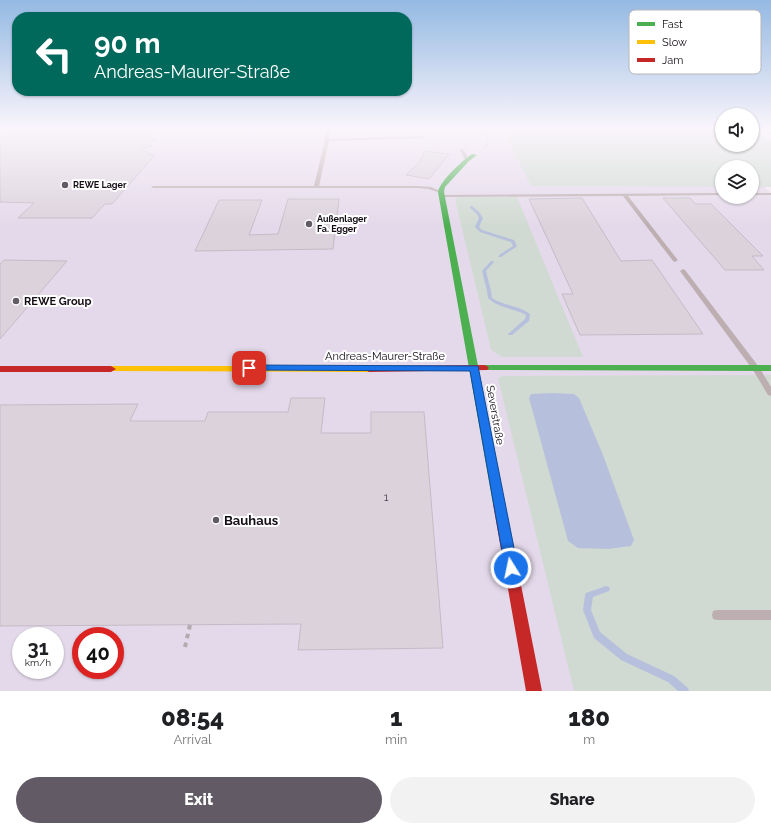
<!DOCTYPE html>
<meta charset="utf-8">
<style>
:root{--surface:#fff;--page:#f2f2f2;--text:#202124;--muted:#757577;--accent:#625a64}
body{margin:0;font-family:Raleway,sans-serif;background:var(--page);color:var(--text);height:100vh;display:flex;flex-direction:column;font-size:15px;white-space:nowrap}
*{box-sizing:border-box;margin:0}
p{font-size:13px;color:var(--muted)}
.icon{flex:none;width:22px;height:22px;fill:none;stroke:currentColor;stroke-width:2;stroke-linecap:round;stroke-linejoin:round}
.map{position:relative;height:691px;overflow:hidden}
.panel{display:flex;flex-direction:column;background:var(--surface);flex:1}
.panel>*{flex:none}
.guide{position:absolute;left:12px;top:12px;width:400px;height:84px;border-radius:16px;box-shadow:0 1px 3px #0004;background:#00695c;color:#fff;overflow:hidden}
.controls{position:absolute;left:715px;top:108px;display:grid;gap:8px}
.controls a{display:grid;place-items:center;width:44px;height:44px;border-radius:50%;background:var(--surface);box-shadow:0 1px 3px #0004;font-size:20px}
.speed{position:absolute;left:12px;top:627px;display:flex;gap:8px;font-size:20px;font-weight:700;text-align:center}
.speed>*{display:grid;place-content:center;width:52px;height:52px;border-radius:50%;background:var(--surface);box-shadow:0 1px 3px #0004;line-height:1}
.speed small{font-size:10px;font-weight:400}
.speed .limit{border:6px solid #d22;background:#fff;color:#111}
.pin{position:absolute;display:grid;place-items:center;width:34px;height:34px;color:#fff;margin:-17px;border-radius:8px;box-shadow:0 2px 6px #0006}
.me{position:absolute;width:44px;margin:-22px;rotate:350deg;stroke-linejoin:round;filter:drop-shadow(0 0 3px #0008)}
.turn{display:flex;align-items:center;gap:14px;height:84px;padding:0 16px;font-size:18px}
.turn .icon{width:52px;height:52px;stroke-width:2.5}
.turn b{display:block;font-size:28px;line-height:34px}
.eta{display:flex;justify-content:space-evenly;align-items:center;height:68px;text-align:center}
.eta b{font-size:24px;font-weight:800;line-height:28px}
.primary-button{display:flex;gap:8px;margin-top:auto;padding:8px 16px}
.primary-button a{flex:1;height:46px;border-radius:24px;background:var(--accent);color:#fff;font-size:16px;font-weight:800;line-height:46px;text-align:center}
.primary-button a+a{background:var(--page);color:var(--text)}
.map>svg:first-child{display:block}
.commercial{fill:#e4d9ea;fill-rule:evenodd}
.green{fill:#d0dad2}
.water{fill:#b6c0dc}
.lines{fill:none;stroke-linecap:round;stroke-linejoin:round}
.stream{fill:#b6c0dc;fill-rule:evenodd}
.building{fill:#dbd2dc;stroke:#c4bbc6}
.path-far1{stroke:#b5aaaf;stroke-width:1.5;stroke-dasharray:2 2;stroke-linecap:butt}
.path{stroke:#b5aaaf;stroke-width:4;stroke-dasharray:4.5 4.5;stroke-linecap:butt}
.lane{fill:#bdafb1;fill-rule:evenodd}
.fast{fill:#4caf50;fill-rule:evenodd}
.slow{fill:#ffc107;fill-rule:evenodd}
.jam{fill:#c62828;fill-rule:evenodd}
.route{fill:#1a73e8;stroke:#114b97}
.poi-dot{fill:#625a64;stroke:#fff;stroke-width:1.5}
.labels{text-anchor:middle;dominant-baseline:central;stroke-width:4;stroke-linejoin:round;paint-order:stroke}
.far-poi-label{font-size:9px;font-weight:bold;fill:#140d15;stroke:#fff;text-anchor:start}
.poi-label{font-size:11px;font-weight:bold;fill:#140d15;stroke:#fff;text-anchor:start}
.street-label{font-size:11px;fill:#140d15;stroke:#fff}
.near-number-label{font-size:11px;fill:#463e47}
.near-poi-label{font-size:13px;font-weight:bold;fill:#140d15;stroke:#fff;text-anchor:start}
.key{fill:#fff;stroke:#b8b6b9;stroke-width:1}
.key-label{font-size:11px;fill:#140d15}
</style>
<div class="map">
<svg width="771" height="691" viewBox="0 0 771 691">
<rect width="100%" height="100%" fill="#f4e9f6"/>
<!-- commercial -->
<path class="commercial" d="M0,129h503l29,57 190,1v10h30v-10h13l6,6v498h-771zM21,636h34v34h-34zM81,636h34v34h-34z"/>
<!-- green -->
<path class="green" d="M503,129h219v16h30v-12l19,6v48h-19v-20h-30v20l-191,-1z
M460,197h57l66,160h-81l-11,-7 -36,-151z
M771,375v316h-197l-76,-313 5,-2z"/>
<!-- water -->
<path class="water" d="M553,393l21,1 5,4 24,57 31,85 -3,6 -23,3 -30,-1 -10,-7 -39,-143 2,-4z"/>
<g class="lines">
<!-- stream -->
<path class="stream" d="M470,206h2l7,6 4,6 -4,9 3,3 32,10 3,6 -1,1 -15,10h-2v-2l14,-9 -2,-4 -31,-10 -5,-5 4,-9 -2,-4 -7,-6z
M491,261h2l1,1 -8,9 5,20 1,7c12,8 27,7 38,16l-1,7 -17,14h-4v-1l17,-15 1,-4c-13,-7 -28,-7 -38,-17l-1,-7 -5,-20z
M606,586l3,1 1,2 -1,2 -16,6 -2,13 9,22 27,22 47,22 14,12 1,3h-11l-10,-9 -47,-22 -27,-22 -11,-28 2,-15 1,-2z"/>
</g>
<!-- building -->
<path class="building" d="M17,129h120l20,12 -10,2 5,3 -10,3 12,7 -42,48h-7l-13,14h-74l16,-15 -34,-1v-62z
M425,151l24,3 -20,25 -23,-4 13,-12z
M582,198l39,63 31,-1 51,74 -123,1 -18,-41h11l-44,-95z
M663,198h27l5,6h16l52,52h-11l12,14h-39z
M288,199h51l-6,50 -138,2 24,-51h43l-13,35 29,-1z
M4,260l63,1 -67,78v-75z
M291,398h34l-4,35h50v-21h53l19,236 -145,2 3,-26 -301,2v-221l138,-1 -8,17h75l3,-9h80z"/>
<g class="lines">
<!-- path-far1 -->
<path class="path-far1" d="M478,129l9,5 1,8 -3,6
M759,129l12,4"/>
<!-- path -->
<path class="path" d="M185,647l5,-22"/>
<!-- lane -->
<path class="lane" d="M326,129h4l-1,10 95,-3 2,1 -2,1 -95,3 -10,45h99l13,1 12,5 -2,1 -13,-4 -10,-1h-265l-2,-1 2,-1h161l11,-46z
M461,149l3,1 5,10v1l-4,-1 -5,-10z
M722,193v2l-94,1 49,63 1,1 -3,2 -2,-1 -50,-65 -181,1 -2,-1 2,-1z
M752,193h19v2h-19z
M683,269l2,1 74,97 12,20v9l-3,-1 -15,-25 -73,-99z
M717,610h54v10h-54l-4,-1 -1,-4 1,-4z"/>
<!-- fast -->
<path class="fast" d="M472,154l5,1 -8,6 -24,26 -1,5 61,312 -2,3 -4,2 -4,-2 -2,-3 -55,-312c2,-11 24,-31 34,-38z
M484,365h287v6l-290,-1 -2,-2 2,-2z"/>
<!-- slow -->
<path class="slow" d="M111,366h258l5,3 -5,3 -261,-1 -2,-2z"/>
<!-- jam -->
<path class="jam" d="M484,365l3,1 2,2 -2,2 -118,2 -5,-3 5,-3z
M0,366h111l5,3 -5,3h-111z
M499,499l4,2 2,3 37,187h-16l-33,-187 2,-3z"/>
</g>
<!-- sky -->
<linearGradient id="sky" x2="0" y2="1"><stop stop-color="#94b9e3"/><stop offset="0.57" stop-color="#faf5fb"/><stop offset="1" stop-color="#faf5fb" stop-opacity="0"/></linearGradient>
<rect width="771" height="226" fill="url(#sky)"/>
<!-- route -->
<path class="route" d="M249,365l229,1 40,202 -2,4 -5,2 -4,-2 -2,-4 -35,-197 -224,-1 -2,-2 2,-2z"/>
<!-- markers -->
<g class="poi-dot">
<circle cx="65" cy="185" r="4"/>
<circle cx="309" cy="224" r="4"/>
<circle cx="16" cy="301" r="4"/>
<circle cx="216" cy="520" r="4"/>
</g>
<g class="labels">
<!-- far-poi labels -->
<g class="far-poi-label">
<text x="73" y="185">REWE Lager</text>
<text x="317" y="219">Außenlager<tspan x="317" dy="10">Fa. Egger</tspan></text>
</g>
<!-- poi labels -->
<g class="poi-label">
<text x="24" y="301">REWE Group</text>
</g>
<!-- street labels -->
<g class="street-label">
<text x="385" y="356">Andreas-Maurer-Straße</text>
<text transform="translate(495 415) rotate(80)">Severstraße</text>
</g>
<!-- near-number labels -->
<g class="near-number-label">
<text x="386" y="497">1</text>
</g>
<!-- near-poi labels -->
<g class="near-poi-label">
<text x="224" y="520">Bauhaus</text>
</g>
</g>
<!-- legend -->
<rect x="629" y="10" width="132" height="64" rx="6" class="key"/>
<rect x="637" y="22" width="18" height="4" fill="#4caf50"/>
<rect x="637" y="40" width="18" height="4" fill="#ffc107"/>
<rect x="637" y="58" width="18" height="4" fill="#c62828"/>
<g class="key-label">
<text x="662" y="28">Fast</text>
<text x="662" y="46">Slow</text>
<text x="662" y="64">Jam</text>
</g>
</svg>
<div class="controls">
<a><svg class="icon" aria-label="sound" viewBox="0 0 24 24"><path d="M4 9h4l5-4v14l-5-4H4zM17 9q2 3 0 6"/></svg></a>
<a><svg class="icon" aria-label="layers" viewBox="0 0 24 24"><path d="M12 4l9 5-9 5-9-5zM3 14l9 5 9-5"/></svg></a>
</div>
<div class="speed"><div>31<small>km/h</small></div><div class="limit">40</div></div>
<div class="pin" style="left:249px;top:368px;background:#d93025"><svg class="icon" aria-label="arrive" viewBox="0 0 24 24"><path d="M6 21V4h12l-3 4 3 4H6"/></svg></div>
<svg class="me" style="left:511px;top:568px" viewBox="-20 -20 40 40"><circle r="17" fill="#1a73e8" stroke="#fff" stroke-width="3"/><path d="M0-11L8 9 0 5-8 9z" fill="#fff"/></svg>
<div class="guide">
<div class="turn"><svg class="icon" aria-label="left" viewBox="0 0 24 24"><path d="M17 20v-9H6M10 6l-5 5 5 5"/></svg><div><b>90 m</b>Andreas-Maurer-Straße</div></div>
</div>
</div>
<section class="panel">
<div class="eta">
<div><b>08:54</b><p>Arrival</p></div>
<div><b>1</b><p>min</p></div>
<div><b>180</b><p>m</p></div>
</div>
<div class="primary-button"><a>Exit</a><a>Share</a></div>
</section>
